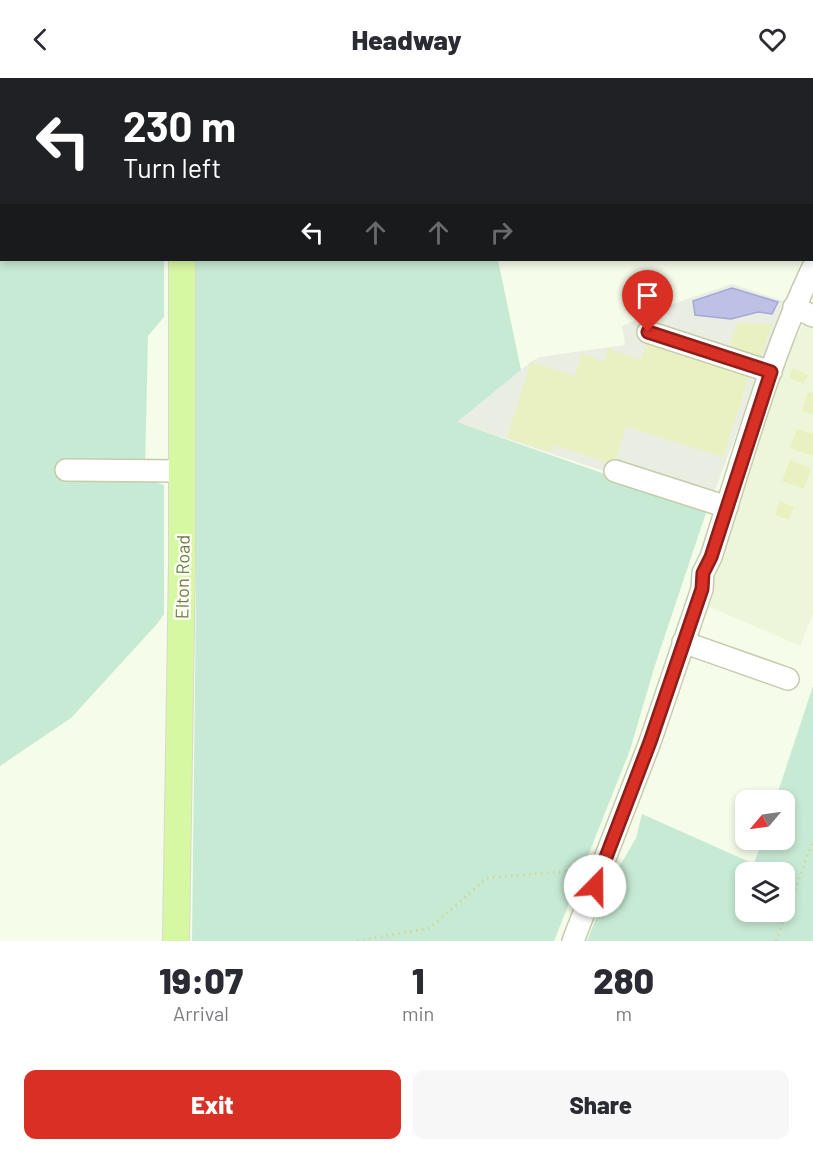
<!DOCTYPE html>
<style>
:root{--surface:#fff;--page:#f7f7f7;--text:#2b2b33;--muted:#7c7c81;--accent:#d93025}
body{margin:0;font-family:Barlow,sans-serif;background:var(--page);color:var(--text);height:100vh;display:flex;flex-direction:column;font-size:22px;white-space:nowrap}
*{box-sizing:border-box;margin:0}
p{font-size:20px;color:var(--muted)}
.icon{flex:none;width:33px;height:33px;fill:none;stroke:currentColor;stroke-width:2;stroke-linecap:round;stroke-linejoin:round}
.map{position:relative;height:863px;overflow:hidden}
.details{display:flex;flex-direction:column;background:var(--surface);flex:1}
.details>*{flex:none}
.guide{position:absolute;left:0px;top:0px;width:813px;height:183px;box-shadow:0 3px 9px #0003;background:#202124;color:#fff;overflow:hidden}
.needle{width:39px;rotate:241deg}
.fabs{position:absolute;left:735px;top:712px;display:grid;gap:12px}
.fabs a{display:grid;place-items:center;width:60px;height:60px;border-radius:12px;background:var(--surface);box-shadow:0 3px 9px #0003;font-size:30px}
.pin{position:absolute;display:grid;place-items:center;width:51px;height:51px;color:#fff;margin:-62px -26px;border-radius:50% 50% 50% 0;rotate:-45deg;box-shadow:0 0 6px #0007}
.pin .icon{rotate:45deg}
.me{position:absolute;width:66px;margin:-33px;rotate:22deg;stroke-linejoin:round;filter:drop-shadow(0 0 4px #0008)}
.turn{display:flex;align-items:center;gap:21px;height:126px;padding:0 24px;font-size:27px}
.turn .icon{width:78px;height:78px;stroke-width:2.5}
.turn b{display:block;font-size:42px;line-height:51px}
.lanes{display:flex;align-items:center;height:57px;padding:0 24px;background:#0003;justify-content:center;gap:30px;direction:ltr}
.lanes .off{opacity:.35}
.eta{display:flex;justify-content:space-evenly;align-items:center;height:102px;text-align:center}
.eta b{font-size:36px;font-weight:800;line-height:42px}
.action{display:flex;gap:12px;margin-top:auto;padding:12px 24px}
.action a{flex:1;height:69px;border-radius:12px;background:var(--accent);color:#fff;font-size:24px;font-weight:800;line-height:69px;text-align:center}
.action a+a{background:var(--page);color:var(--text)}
header{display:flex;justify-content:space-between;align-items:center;height:78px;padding:0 24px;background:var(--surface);font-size:27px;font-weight:800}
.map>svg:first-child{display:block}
.residential{fill:#edf6da}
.industrial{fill:#eaede2}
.green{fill:#c7ead4;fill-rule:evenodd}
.water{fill:#bdc1e6;stroke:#a4a7d7;stroke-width:1.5}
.building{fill:#e9f1c1}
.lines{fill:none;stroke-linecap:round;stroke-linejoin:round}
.minor-casing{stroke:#c5ccac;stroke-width:24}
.major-casing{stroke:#d7d9cd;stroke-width:28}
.path{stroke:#ced6a4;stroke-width:3;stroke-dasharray:1.5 4.5;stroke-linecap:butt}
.minor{stroke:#fff;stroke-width:21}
.major{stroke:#d7f8a3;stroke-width:26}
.route-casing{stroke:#8d1f18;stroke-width:15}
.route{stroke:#d93025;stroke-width:10}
.labels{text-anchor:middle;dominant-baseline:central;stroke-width:5;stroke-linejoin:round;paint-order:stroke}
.street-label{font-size:18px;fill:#71764d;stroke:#f9ffef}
</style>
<header><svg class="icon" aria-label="back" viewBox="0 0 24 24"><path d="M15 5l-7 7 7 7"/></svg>Headway<svg class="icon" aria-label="heart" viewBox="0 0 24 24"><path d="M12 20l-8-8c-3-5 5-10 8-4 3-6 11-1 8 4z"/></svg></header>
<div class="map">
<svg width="813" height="863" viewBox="0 0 813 863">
<rect width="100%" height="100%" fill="#f5fce9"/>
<!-- residential -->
<path class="residential" d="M603,0h210v142l-1,-140h-209z
M813,227v309l-13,32 -97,-42 81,-242z"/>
<!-- industrial -->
<path class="industrial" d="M732,206l54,18 -77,204 -253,-84 76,-61 8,-4 85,-12 -3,-19 48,-21z"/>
<!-- green -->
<path class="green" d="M0,0l70,1 -68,1v180h162v57l-16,19 -3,135 1,8 18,6v129l-7,10 -86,94 -71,48z
M195,182h303l23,110 -64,52 250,88 -52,155 -25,85 -76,191h-362l4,-343z
M813,608v255h-226l24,-60 25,-43 6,-24 112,50 8,-24h22v-39h-9zM746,795h38v39h-38z"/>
<!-- water -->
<path class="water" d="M732,210l46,14 -6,12 -14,-2 -27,7 -36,-4 -2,-14z"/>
<!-- building -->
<path class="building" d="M738,245l34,1 -12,35 -31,-11z
M648,260l103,32 -28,87 -97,-31 -12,38 -61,-19 -2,7 -44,-14 24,-76 44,14 7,-22 23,8 3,-13 33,11z
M793,290l15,7 -4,9 -15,-6z
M808,313l5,2v21l-11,-3z
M797,351l16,5v22l-23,-8z
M790,382l21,8 -7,21 -22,-8z
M780,423l14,6 -5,13 -14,-5z"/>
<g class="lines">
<!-- minor casing -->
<g class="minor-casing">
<path id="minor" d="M684,2v-2
M794,229l19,9
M648,254l123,40
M66,392l116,1
M615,393l112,36
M683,564l105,37
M573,863l77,-199 52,-153 1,-16 8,-16c31,-97 58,-197 102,-290"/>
</g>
<!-- major casing -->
<g class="major-casing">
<path id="major" d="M207,2v-2
M176,863l6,-377v-304"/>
</g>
<!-- path -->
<path class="path" d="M812,36h1
M0,87h2
M357,863l73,-13 57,-50 94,-8
M776,863l37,-100"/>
<!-- minor -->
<use href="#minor" class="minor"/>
<!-- major -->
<use href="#major" class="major"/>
</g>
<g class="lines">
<!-- route casing -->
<g class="route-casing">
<path id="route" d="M595,808l55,-144 52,-153 1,-16 8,-16 60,-185 -123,-40"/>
</g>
<!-- route -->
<use href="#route" class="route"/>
</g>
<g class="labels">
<!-- street labels -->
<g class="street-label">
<text transform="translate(182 499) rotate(-89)">Elton Road</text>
</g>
</g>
</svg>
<div class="fabs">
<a><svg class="needle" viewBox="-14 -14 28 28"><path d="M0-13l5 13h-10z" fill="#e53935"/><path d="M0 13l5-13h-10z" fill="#7c7c81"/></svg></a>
<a><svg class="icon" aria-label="layers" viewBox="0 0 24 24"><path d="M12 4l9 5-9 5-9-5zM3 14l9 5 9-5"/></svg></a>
</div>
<div class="pin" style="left:648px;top:254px;background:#d93025"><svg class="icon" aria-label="arrive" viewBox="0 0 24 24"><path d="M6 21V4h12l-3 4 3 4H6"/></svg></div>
<svg class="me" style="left:595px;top:808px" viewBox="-20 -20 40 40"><circle r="19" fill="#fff"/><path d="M0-13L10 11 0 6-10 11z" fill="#d93025"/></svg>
<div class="guide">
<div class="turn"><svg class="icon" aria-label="left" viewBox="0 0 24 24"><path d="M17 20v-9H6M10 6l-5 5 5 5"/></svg><div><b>230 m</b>Turn left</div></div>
<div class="lanes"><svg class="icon" aria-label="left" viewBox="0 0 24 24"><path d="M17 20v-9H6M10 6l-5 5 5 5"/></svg><svg class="icon off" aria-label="ahead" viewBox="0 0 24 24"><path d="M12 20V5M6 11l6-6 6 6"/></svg><svg class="icon off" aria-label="ahead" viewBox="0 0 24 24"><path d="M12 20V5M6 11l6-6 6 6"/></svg><svg class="icon off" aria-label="right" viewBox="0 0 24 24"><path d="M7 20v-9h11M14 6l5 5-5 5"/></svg></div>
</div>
</div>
<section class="details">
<div class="eta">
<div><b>19:07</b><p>Arrival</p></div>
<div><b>1</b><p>min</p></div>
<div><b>280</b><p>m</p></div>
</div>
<div class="action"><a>Exit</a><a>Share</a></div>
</section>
